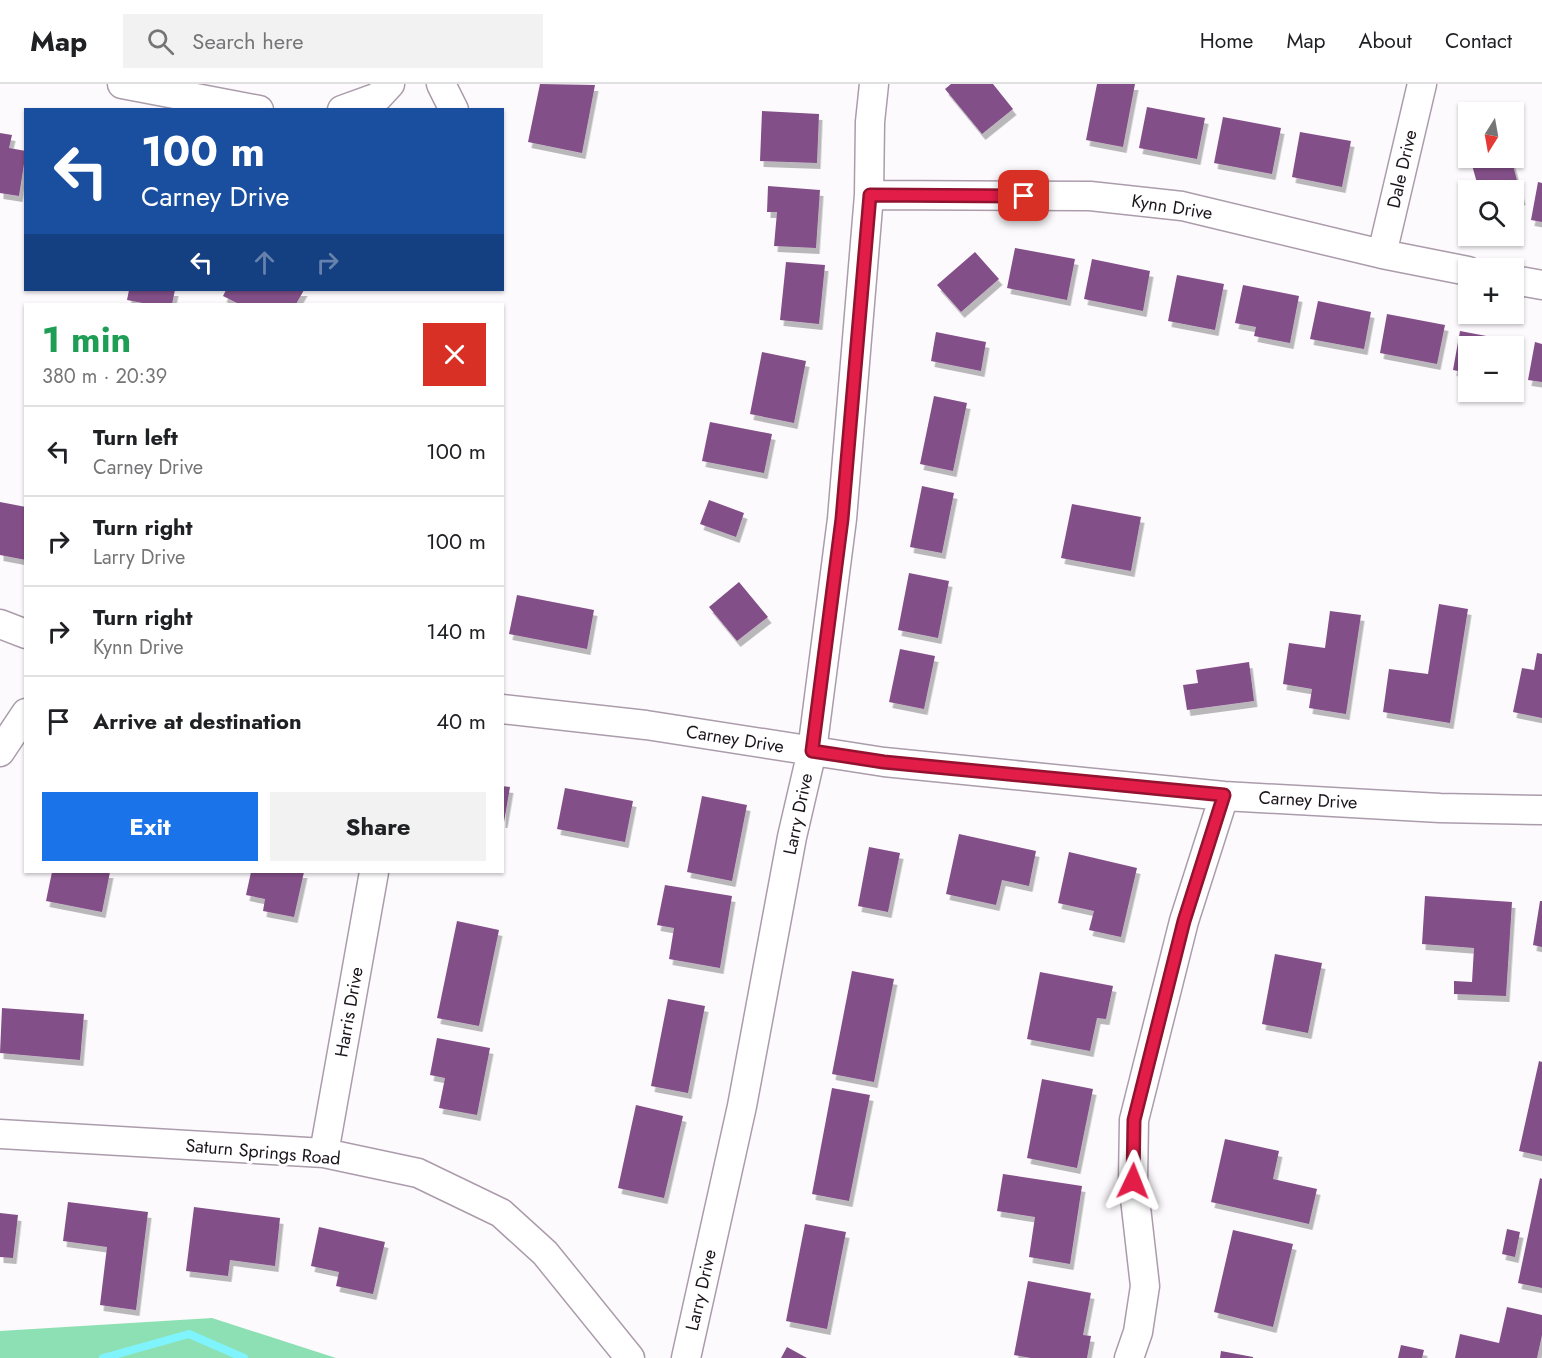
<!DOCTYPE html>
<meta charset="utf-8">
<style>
:root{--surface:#fff;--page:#f2f2f2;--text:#202124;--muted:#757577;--line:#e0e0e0;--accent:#1a73e8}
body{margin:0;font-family:Jost,sans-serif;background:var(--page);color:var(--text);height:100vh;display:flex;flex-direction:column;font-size:22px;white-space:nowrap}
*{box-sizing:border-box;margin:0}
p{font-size:20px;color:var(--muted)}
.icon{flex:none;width:33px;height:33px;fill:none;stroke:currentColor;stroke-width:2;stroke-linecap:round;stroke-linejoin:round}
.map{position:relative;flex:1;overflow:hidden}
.sheet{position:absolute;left:24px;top:219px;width:480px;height:570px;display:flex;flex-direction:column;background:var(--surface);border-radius:0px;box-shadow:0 2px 4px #0004}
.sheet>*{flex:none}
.banner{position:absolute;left:24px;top:24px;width:480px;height:183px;border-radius:0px;box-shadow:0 2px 4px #0004;background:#1a4fa0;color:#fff;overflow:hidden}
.needle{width:39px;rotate:191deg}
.fabs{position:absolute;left:1458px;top:18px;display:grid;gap:12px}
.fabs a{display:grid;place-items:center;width:66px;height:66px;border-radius:0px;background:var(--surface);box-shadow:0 2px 4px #0004;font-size:30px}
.pin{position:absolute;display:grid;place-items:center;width:51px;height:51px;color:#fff;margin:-26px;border-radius:12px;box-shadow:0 3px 9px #0006}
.me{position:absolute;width:66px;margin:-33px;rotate:2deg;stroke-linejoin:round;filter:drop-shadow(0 0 4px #0008)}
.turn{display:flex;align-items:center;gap:21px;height:126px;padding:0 18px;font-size:27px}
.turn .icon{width:78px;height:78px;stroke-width:2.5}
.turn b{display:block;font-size:42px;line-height:51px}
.lanes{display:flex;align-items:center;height:57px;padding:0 18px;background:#0003;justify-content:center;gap:30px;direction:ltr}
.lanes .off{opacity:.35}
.round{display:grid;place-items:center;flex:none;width:63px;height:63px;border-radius:0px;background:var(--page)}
.summary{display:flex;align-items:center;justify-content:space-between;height:102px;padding:0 18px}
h1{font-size:36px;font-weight:700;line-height:45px;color:#1e9e55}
.primary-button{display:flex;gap:12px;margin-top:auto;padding:12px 18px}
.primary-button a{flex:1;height:69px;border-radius:0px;background:var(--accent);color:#fff;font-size:24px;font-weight:700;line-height:69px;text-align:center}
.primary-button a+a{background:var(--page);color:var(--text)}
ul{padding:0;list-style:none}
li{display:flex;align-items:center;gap:18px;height:90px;padding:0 18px;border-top:2px solid var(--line)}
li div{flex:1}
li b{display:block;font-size:22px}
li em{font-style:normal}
header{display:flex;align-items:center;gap:36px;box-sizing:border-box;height:84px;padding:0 30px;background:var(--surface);border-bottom:2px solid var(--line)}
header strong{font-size:28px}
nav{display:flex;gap:33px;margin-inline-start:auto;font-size:21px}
.search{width:420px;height:54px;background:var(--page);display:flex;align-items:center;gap:15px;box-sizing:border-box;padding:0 21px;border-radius:0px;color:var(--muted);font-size:22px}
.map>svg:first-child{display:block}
.green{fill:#8de0b3}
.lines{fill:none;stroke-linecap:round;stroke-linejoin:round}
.stream{stroke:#7ff4fd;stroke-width:8}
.building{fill:#834f88;filter:url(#shadow)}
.minor-casing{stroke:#ab9cac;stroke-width:31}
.minor{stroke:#fff;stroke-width:28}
.route-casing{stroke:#92132f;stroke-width:15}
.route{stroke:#e11d48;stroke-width:10}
.labels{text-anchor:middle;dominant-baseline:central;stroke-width:6;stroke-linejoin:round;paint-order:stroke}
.street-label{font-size:18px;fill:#1b151b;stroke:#fff}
</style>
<header>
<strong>Map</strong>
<div class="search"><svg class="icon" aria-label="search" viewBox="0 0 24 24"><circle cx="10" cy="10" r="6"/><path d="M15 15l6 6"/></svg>Search here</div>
<nav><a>Home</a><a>Map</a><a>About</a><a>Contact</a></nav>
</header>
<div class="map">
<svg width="1542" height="1274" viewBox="0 0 1542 1274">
<defs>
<filter id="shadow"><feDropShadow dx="3.5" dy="6" stdDeviation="0" flood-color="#0004"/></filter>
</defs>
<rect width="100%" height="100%" fill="#fdfafd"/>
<!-- green -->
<path class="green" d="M212,1234l124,40h-336v-27z"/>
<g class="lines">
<!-- stream -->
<path class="stream" d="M103,1274l86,-24 55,24"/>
</g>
<!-- building -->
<path class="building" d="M540,0l55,1 -13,68 -54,-11z
M951,0h42l20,25 -31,25 -37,-45z
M1097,0h38l-12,63 -37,-7z
M1147,23l58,11 -8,41 -58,-11z
M762,27l57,3 -2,49 -57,-2z
M1223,33l58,11 -9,46 -58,-11z
M1300,48l51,9 -9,46 -50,-10z
M0,49l12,2 -3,13 17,3 -7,45 -19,-3z
M1470,74h41l11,41 -8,2v-11h-35z
M1538,98l4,1v39l-11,-2z
M768,102l52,4 -4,58 -42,-2 3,-34h-10z
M1015,164l60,11 -8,41 -60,-12z
M975,168l24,27 -38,33 -24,-27z
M1092,175l58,12 -7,40 -59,-12z
M786,178l39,3 -6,59 -39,-4z
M1177,191l47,9 -9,46 -47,-9z
M1243,201l56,11 -9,47 -36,-7 2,-9 -21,-4z
M129,206h46l-3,14h-24l-21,-4z
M226,206h78l-8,14h-57l-16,-8z
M1318,217l53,11 -7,37 -54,-10z
M1387,230l58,11 -8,39 -57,-11z
M1460,247l58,11 -3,15 -1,-11h-46v27l-15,-3z
M936,248l50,10 -5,29 -50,-10z
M1535,258l7,2v38l-14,-2z
M762,268l44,9 -12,62 -44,-9z
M934,312l33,7 -14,68 -33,-7z
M710,338l62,12 -8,39 -62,-12z
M922,402l32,7 -12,60 -32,-6z
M709,416l35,13 -8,24 -36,-13z
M0,418l26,5v53l-26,-5z
M1072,420l69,13 -10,54 -70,-13z
M909,489l40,8 -11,57 -40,-8z
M739,498l29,35 -31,24 -28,-34z
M517,511l77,15 -7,39 -78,-15z
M1439,520l29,5 -18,114 -67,-11 6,-43 39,5z
M1330,527l31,4 -15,99 -37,-6 3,-19 -29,-5 6,-41 36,5z
M900,565l35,7 -11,53 -35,-7z
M1537,569l5,1v64l-29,-6 9,-44 12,2z
M1249,578l5,39 -67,9 -4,-25 15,-2 -2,-13z
M502,702l8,1 -6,35h-2z
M565,704l68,13 -8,41 -68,-13z
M702,712l45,9 -15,76 -45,-9z
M959,750l77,17 -7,35 -27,-6 -6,25 -50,-11z
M869,763l31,6 -12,59 -30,-6z
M1069,768l68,16 -16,69 -32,-7 5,-19 -36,-8z
M52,788h58l-8,40 -56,-11z
M251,788h53l-10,45 -31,-6 2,-12 -19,-4z
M665,801l67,11 -12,72 -51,-9 5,-31 -17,-3z
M1425,812l87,6 -6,94 -52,-2v-13l18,1 2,-34 -52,-4z
M1540,817h2v46l-9,-2z
M457,837l42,9 -20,96 -42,-8z
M1275,870l47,9 -14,70 -46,-9z
M852,887l42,8 -20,103 -42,-8z
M1040,888l73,14 -7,33 -9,-1 -7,33 -63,-12z
M668,915l37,7 -17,87 -37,-7z
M2,924l82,6 -4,46 -80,-7z
M437,954l53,10 -13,67 -38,-7 6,-30 -15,-3z
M1539,977l3,1v94l-23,-5z
M1042,995l51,10 -16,79 -50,-10z
M832,1004l38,7 -21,106 -37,-7z
M636,1021l47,11 -19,82 -46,-10z
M1225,1055l54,12 -6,28 44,10 -8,35 -98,-22z
M1003,1090l79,12 -12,78 -41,-7 6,-40 -38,-6z
M1540,1094l2,1v109l-24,-5z
M68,1118l80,10 -12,98 -36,-5 7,-58 -44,-6z
M194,1123l86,11 -5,48 -45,-6 -2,16 -42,-5z
M0,1129l18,2 -5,43 -13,-1z
M805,1140l41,8 -19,97 -41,-8z
M319,1143l66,15 -12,52 -37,-8 3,-14 -28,-6z
M1507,1145l13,3 -5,25 -13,-3z
M1233,1146l60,14 -20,83 -59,-15z
M1028,1197l63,12 -8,42 8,1 -4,22h-56l-17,-3z
M1507,1223l35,8v20l-5,23h-82l5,-24 39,9z
M1401,1261l23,5 -2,8h-24z
M787,1263l20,11h-26z
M1221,1267l32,6v1h-33z"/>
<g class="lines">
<!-- minor casing -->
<g class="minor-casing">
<path id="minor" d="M122,0l137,26
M441,0l13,26
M342,26l36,-13 12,-13
M869,111l221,1 92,10 200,48 86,17
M1382,170l40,-170
M1514,196l28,5
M0,540l26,10
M502,625l144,16 238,37 340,34 216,12 102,2
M0,668l26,-39
M0,1050l324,19 94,20 83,40 44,40 85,105
M324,1069l50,-281
M686,1274l56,-252 50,-269 20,-86 30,-232 27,-324 1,-73 4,-38
M1129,1274l9,-26 7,-46 -12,-105 1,-61 50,-199 40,-125"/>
</g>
<!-- minor -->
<use href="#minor" class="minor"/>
</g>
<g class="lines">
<!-- route casing -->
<g class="route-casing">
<path id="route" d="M1024,112l-154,-1 -28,324 -30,232 72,11 340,33 -40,126 -50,199 -1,61"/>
</g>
<!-- route -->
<use href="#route" class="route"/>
</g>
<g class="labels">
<!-- street labels -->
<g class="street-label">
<text transform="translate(1402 85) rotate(-77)">Dale Drive</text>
<text transform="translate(1172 123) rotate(9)">Kynn Drive</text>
<text transform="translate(735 655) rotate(9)">Carney Drive</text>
<text transform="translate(1308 716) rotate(3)">Carney Drive</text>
<text transform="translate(798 730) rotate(-78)">Larry Drive</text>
<text transform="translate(349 928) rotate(-80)">Harris Drive</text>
<text transform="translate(263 1068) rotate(5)">Saturn Springs Road</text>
<text transform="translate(701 1206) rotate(-77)">Larry Drive</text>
</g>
</g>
</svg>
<div class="fabs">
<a><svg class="needle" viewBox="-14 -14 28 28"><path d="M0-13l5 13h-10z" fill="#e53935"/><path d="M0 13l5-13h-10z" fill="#757577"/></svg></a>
<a><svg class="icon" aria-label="search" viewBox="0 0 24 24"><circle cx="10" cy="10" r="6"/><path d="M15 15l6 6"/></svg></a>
<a>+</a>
<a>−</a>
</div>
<div class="pin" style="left:1024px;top:112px;background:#d93025"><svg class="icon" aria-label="arrive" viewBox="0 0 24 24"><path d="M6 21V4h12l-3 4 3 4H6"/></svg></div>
<svg class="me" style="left:1133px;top:1097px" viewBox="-20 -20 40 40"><path d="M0-17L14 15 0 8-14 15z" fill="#e11d48" stroke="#fff" stroke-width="4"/></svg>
<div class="banner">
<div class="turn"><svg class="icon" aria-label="left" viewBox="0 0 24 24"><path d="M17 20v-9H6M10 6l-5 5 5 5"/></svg><div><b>100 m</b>Carney Drive</div></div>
<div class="lanes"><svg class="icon" aria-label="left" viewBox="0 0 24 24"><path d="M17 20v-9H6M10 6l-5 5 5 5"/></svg><svg class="icon off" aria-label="ahead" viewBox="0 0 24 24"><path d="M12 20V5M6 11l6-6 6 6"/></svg><svg class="icon off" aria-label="right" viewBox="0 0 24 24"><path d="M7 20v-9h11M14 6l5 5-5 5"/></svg></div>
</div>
<section class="sheet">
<div class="summary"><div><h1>1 min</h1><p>380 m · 20:39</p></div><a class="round" style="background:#d93025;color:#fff"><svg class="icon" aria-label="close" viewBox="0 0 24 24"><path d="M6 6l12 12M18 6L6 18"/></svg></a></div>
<ul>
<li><svg class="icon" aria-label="left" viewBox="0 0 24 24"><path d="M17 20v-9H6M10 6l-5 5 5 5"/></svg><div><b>Turn left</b><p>Carney Drive</p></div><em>100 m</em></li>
<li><svg class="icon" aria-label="right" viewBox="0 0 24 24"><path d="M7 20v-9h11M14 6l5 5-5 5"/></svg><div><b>Turn right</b><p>Larry Drive</p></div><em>100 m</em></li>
<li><svg class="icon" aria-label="right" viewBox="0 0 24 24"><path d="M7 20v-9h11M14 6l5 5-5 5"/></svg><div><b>Turn right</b><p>Kynn Drive</p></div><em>140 m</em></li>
<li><svg class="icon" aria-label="arrive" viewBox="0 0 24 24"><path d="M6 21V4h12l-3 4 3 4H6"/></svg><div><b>Arrive at destination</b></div><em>40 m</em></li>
</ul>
<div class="primary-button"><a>Exit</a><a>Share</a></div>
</section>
</div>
